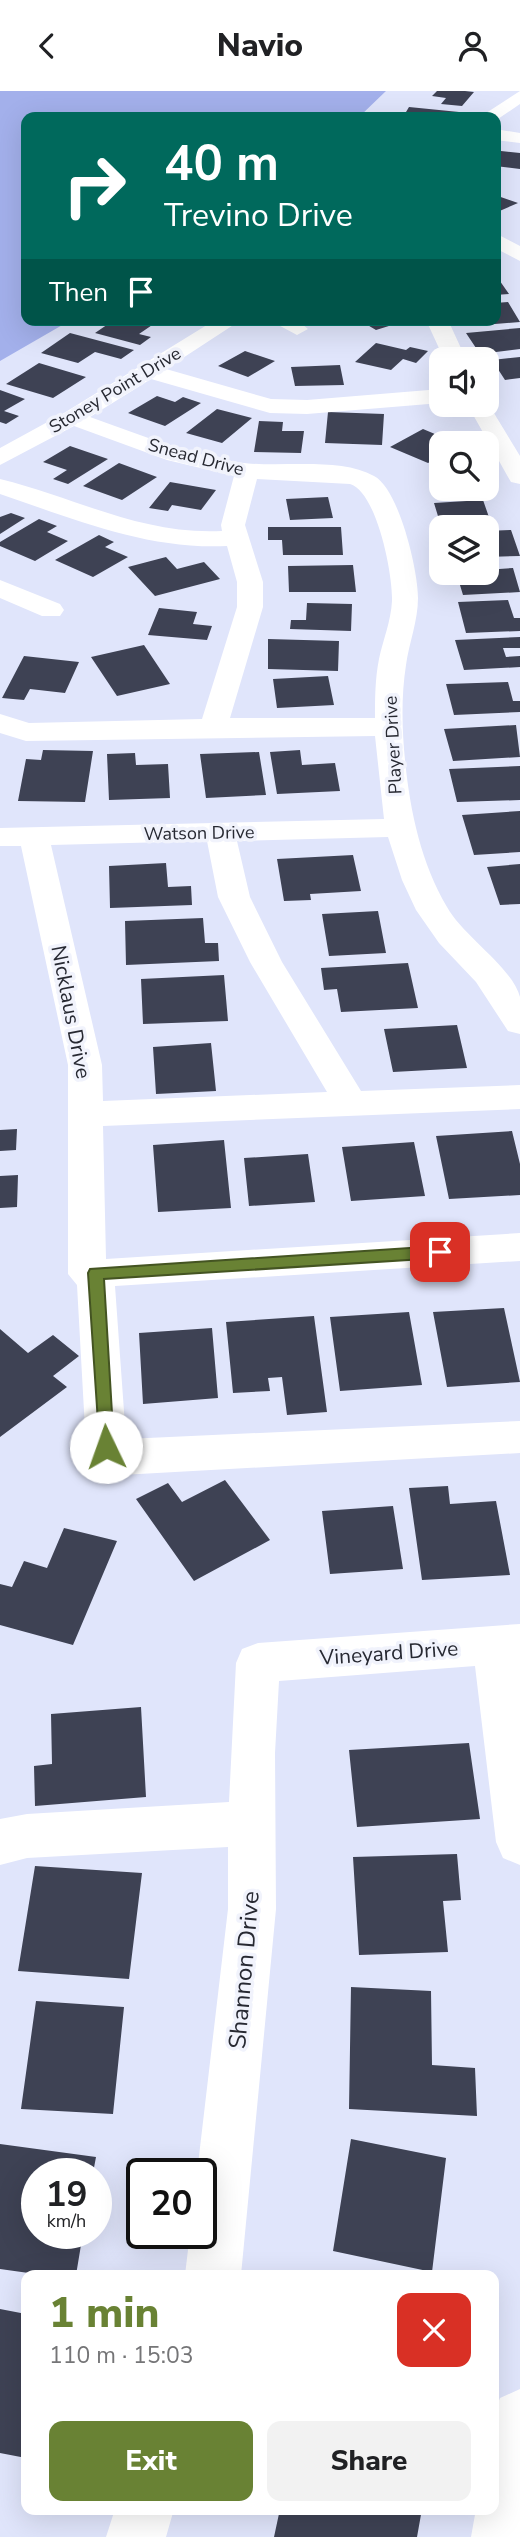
<!DOCTYPE html>
<meta charset="utf-8">
<style>
:root{--surface:#fff;--page:#f2f2f2;--text:#202124;--muted:#757577;--accent:#698234}
body{margin:0;font-family:"Nunito Sans",sans-serif;background:var(--page);color:var(--text);height:100vh;display:flex;flex-direction:column;font-size:26px;white-space:nowrap}
*{box-sizing:border-box;margin:0}
p{font-size:23px;color:var(--muted)}
.icon{flex:none;width:38px;height:38px;fill:none;stroke:currentColor;stroke-width:2;stroke-linecap:round;stroke-linejoin:round}
.map{position:relative;flex:1;overflow:hidden}
.panel{position:absolute;left:21px;top:2179px;width:478px;height:245px;display:flex;flex-direction:column;background:var(--surface);border-radius:14px;box-shadow:0 7px 28px #0002}
.panel>*{flex:none}
.guide{position:absolute;left:21px;top:21px;width:480px;height:214px;border-radius:14px;box-shadow:0 7px 28px #0002;background:#00695c;color:#fff;overflow:hidden}
.fabs{position:absolute;left:429px;top:256px;display:grid;gap:14px}
.fabs a{display:grid;place-items:center;width:70px;height:70px;border-radius:14px;background:var(--surface);box-shadow:0 7px 28px #0002;font-size:35px}
.speed{position:absolute;left:21px;top:2067px;display:flex;gap:14px;font-size:35px;font-weight:700;text-align:center}
.speed>*{display:grid;place-content:center;width:91px;height:91px;border-radius:50%;background:var(--surface);box-shadow:0 7px 28px #0002;line-height:1}
.speed small{font-size:18px;font-weight:400}
.speed .limit{border:4px solid #111;border-radius:10px;background:#fff;color:#111}
.pin{position:absolute;display:grid;place-items:center;width:60px;height:60px;color:#fff;margin:-30px;border-radius:14px;box-shadow:0 4px 10px #0006}
.me{position:absolute;width:77px;margin:-38px;rotate:357deg;stroke-linejoin:round;filter:drop-shadow(0 0 5px #0008)}
.turn{display:flex;align-items:center;gap:24px;height:147px;padding:0 28px;font-size:32px}
.turn .icon{width:91px;height:91px;stroke-width:2.5}
.turn b{display:block;font-size:49px;line-height:60px}
.then{display:flex;align-items:center;height:66px;padding:0 28px;background:#0003;gap:14px;font-size:26px}
.round{display:grid;place-items:center;flex:none;width:74px;height:74px;border-radius:14px;background:var(--page)}
.headline{display:flex;align-items:center;justify-content:space-between;height:119px;padding:0 28px}
h1{font-size:42px;font-weight:800;line-height:52px;color:var(--accent)}
.cta{display:flex;gap:14px;margin-top:auto;padding:14px 28px}
.cta a{flex:1;height:80px;border-radius:14px;background:var(--accent);color:#fff;font-size:28px;font-weight:800;line-height:80px;text-align:center}
.cta a+a{background:var(--page);color:var(--text)}
header{display:flex;justify-content:space-between;align-items:center;height:91px;padding:0 28px;background:var(--surface);font-size:32px;font-weight:800}
.map>svg:first-child{display:block}
.green{fill:#a3b0eb}
.building{fill:#3e4254}
.lines{fill:none;stroke-linecap:round;stroke-linejoin:round}
.minor{fill:#fff;fill-rule:evenodd}
.route{fill:#698234;stroke:#445422;stroke-width:2}
.labels{text-anchor:middle;dominant-baseline:central;stroke-width:7;stroke-linejoin:round;paint-order:stroke}
.far-street-label{font-size:18px;fill:#272932;stroke:#f1f3fc}
.street-label{font-size:21px;fill:#272932;stroke:#f1f3fc}
.near-street-label{font-size:24px;fill:#272932;stroke:#f1f3fc}
</style>
<header><svg class="icon" aria-label="back" viewBox="0 0 24 24"><path d="M15 5l-7 7 7 7"/></svg>Navio<svg class="icon" aria-label="person" viewBox="0 0 24 24"><circle cx="12" cy="8" r="4"/><path d="M4 21q1-7 8-7t8 7"/></svg></header>
<div class="map">
<svg width="520" height="2446" viewBox="0 0 520 2446">
<rect width="100%" height="100%" fill="#e0e5fb"/>
<!-- green -->
<path class="green" d="M0,0h386l-27,26h-333v203h45l-71,41z"/>
<!-- building -->
<path class="building" d="M437,0h28l9,1 -12,14 -21,-2 5,-6 -14,-2z
M409,16l50,5 -2,5h-54z
M501,60l19,2v16l-25,-3z
M495,104l23,8 -23,10z
M495,183l14,20 -14,1z
M508,211l12,20 -49,4 -4,-6h28v-17z
M114,229h40l4,1 -19,13 12,3 -11,8 -45,-12z
M359,229h46v1l-29,9z
M520,237v21l-40,5 -14,-21z
M70,242l64,17 -13,9 -26,-7 -17,11 -37,-10z
M376,252l30,7 4,-3 18,4 -12,12 -13,-4 -12,11 -36,-8z
M245,260l30,10 -27,16 -30,-11z
M520,266v21l-15,2 -13,-20z
M39,272l47,14 -33,21 -47,-14z
M340,274l4,20 -49,1 -4,-19z
M0,299l25,9 -21,12 15,5 -13,8 -6,-2z
M157,305l18,6 8,-5 18,6 -36,23 -37,-13z
M217,318l35,9 -30,25 -36,-10z
M328,321l56,2 -2,31 -57,-2z
M259,330l24,1 -1,9h22l-3,22 -47,-1z
M423,338l19,8 7,-4 20,7 -28,3v13l-13,7 -38,-16z
M70,355l38,13 -40,25 -15,-5 14,-9 -24,-8z
M119,372l38,14 -35,23 -39,-14z
M432,380h9v17h45v-5l4,7 -46,4z
M170,391l46,8 -15,20 -29,-5 -4,6 -19,-3z
M328,406l5,21 -43,2 -4,-21z
M483,409l8,23 -50,3 -7,-23z
M11,422l14,5 -25,16v-17z
M39,428l18,7 -10,6 21,9 -33,20 -35,-15v-4z
M268,436h73l2,28h-60l-1,-15h-14z
M511,439l9,26 -34,1v-26z
M99,444l15,7 -9,5 23,10 -35,20 -38,-17z
M166,466l11,12 27,-7 16,17 -65,17 -27,-29z
M353,474l3,27h-67l-1,-26z
M513,477l7,24 -57,3 -7,-23z
M508,509l6,18h6v13l-54,2 -8,-31z
M307,512l45,1 -1,27 -61,-2 1,-9h15z
M159,517l38,4 -4,12 19,2 -5,14 -59,-5z
M520,546v11h-17l3,9 14,-1v11l-56,3 -9,-30z
M268,548l71,2 -1,30 -70,-2z
M144,554l26,39 -53,12 -26,-39z
M24,565l55,6 -14,31 -35,-4 -6,11 -22,-2z
M328,585l6,29 -57,3 -4,-29z
M508,591l5,19h7v11l-66,3 -8,-31z
M516,634l4,32 -67,4 -9,-32z
M43,659l50,1 -8,51 -67,-1 8,-42 15,1z
M300,659l2,15 33,-2 5,28 -63,3 -7,-42z
M259,661l7,43 -60,3 -6,-44z
M135,662l1,12 32,-1 2,34 -61,2 -2,-46z
M520,675v34l-63,2 -8,-33z
M520,720v41l-46,3 -12,-40z
M353,764l8,36 -51,3 1,6 -27,1 -7,-42z
M166,772l2,24 23,-1 1,19 -82,3 -1,-42z
M520,773v40l-20,1 -13,-38z
M378,820l8,42 -57,3 -7,-42z
M203,827l2,25h13l1,18 -93,4 -1,-44z
M408,872l10,45 -77,4 -4,-23 -13,1 -3,-22z
M224,884l4,46 -85,3 -2,-45z
M457,934l10,43 -74,4 -9,-43z
M211,952l5,48 -60,3 -3,-47z
M17,1038l-1,21 -16,1v-21z
M512,1040l8,33v31l-71,4 -13,-63z
M224,1049l7,68 -73,4 -5,-67z
M414,1051l11,54 -74,5 -9,-54z
M308,1063l7,48 -66,4 -5,-48z
M18,1084l-1,32 -17,1v-32z
M504,1217l16,74 -73,5 -14,-75z
M409,1221l13,73 -82,6 -10,-74z
M314,1225l13,96 -40,3 -5,-38 -14,1 2,13 -37,2 -7,-71z
M212,1237l6,70 -75,6 -4,-71z
M0,1238l28,24 25,-18 26,21 -26,20 14,11 -67,50z
M225,1389l45,60 -76,41 -58,-82 32,-16 14,19z
M448,1395l2,18 46,-3 14,74 -88,5 -13,-92z
M393,1415l10,63 -73,5 -8,-63z
M64,1437l53,13 -44,104 -73,-20v-41l12,3 12,-26 23,7z
M141,1616l5,90 -111,9 -1,-40 18,-2 -1,-50z
M469,1652l11,76 -123,8 -8,-77z
M457,1763l4,46 -18,1 5,51 -89,3 -6,-98z
M35,1775l107,7 -13,106 -111,-8z
M351,1896l80,4 1,74 43,3 2,48 -128,-7z
M36,1910l88,6 -11,107 -92,-5z
M351,2048l95,19 -14,114 -99,-21z
M0,2053l96,13 -3,16h-56v60h46l-7,42h-33l-43,-6z
M0,2218l26,5v144l-26,-5z
M280,2418h142l-5,28h-143z"/>
<g class="lines">
<!-- minor -->
<path class="minor" d="M520,0v13l-25,17v-4h-15z
M495,38l25,4v10l-25,-3z
M495,142l25,13v15l-25,-13z
M215,229h26l-75,49 105,30 36,1 134,-11v14l-134,11 -37,-1 -119,-34 -61,38c48,17 96,37 147,45 40,7 101,-6 137,14 25,13 44,94 44,122 0,23 -9,45 -12,67 -5,32 -4,64 -1,95 5,51 16,103 42,147 16,29 66,61 73,90 0,11 0,26 0,37l-12,-3 -32,-49 -37,-39 -23,-33 -14,-30 -14,-43 -151,4 13,56 32,65 79,129 159,-6v24l-417,17 3,133 414,-26v28l-405,25 11,153 394,-18v32l-399,22c-17,-6 -27,-12 -35,-28l-9,-162 -9,-11v-209l-47,-219h-21v-18l384,-9 -9,-83 -349,5 -26,-8v-19l29,9 173,-4 35,-112v-25l-10,-36c-80,4 -153,-27 -227,-52v-15c77,19 141,56 222,52l-1,-6 13,-49 -67,-16 -93,-34 -74,39v-17l64,-35zM257,388l93,5c27,8 43,91 42,117 -1,20 -9,39 -13,58 -4,20 -4,40 -4,59h-145l33,-111v-25l-18,-57zM207,750l11,56 32,65 77,130 -224,9 -1,-36 -51,-220z
M269,229h28l11,9 -11,6z
M426,229h22l18,39h-22z
M486,309l34,56v28l-9,-2 -3,-5 -41,-73h19z
M0,489l60,24 4,6 -4,6h-18l-42,-18z
M520,1533v241l-17,-7 -7,-16 -21,-176 -196,15 -4,72 1,156 -35,366h-56l5,-42h11v-60h-4l31,-264v-62l-201,11 -27,7v-46l27,-5 202,-12 7,-139 6,-14 16,-6z
M520,2298v148h-49l5,-28h18v-96l6,-15z
M115,2418h59l-8,28h-60z"/>
</g>
<!-- route -->
<path class="route" d="M440,1155l8,6 -8,6 -336,21 10,168 -2,5h-12l-12,-179 2,-4z"/>
<g class="labels">
<!-- far-street labels -->
<g class="far-street-label">
<text transform="translate(115 299) rotate(-31)">Stoney Point Drive</text>
<text transform="translate(196 366) rotate(15)">Snead Drive</text>
<text transform="translate(393 654) rotate(-93)">Player Drive</text>
<text transform="translate(199 742) rotate(-1)">Watson Drive</text>
</g>
<!-- street labels -->
<g class="street-label">
<text transform="translate(71 921) rotate(79)">Nicklaus Drive</text>
<text transform="translate(389 1562) rotate(-4)">Vineyard Drive</text>
</g>
<!-- near-street labels -->
<g class="near-street-label">
<text transform="translate(244 1879) rotate(-85)">Shannon Drive</text>
</g>
</g>
</svg>
<div class="fabs">
<a><svg class="icon" aria-label="sound" viewBox="0 0 24 24"><path d="M4 9h4l5-4v14l-5-4H4zM17 9q2 3 0 6"/></svg></a>
<a><svg class="icon" aria-label="search" viewBox="0 0 24 24"><circle cx="10" cy="10" r="6"/><path d="M15 15l6 6"/></svg></a>
<a><svg class="icon" aria-label="layers" viewBox="0 0 24 24"><path d="M12 4l9 5-9 5-9-5zM3 14l9 5 9-5"/></svg></a>
</div>
<div class="speed"><div>19<small>km/h</small></div><div class="limit">20</div></div>
<div class="pin" style="left:440px;top:1161px;background:#d93025"><svg class="icon" aria-label="arrive" viewBox="0 0 24 24"><path d="M6 21V4h12l-3 4 3 4H6"/></svg></div>
<svg class="me" style="left:106px;top:1356px" viewBox="-20 -20 40 40"><circle r="19" fill="#fff"/><path d="M0-13L10 11 0 6-10 11z" fill="#698234"/></svg>
<div class="guide">
<div class="turn"><svg class="icon" aria-label="right" viewBox="0 0 24 24"><path d="M7 20v-9h11M14 6l5 5-5 5"/></svg><div><b>40 m</b>Trevino Drive</div></div>
<div class="then">Then<svg class="icon" aria-label="arrive" viewBox="0 0 24 24"><path d="M6 21V4h12l-3 4 3 4H6"/></svg></div>
</div>
<section class="panel">
<div class="headline"><div><h1>1 min</h1><p>110 m · 15:03</p></div><a class="round" style="background:#d93025;color:#fff"><svg class="icon" aria-label="close" viewBox="0 0 24 24"><path d="M6 6l12 12M18 6L6 18"/></svg></a></div>
<div class="cta"><a>Exit</a><a>Share</a></div>
</section>
</div>
